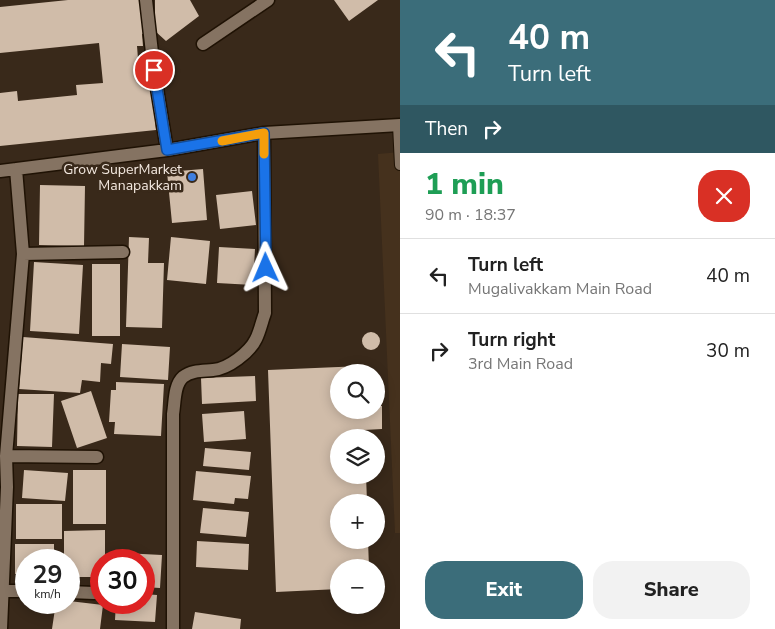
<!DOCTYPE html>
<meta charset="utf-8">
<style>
:root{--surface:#fff;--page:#f2f2f2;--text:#222;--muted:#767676;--line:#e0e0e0;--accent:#3b6d7a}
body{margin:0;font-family:"Nunito Sans",sans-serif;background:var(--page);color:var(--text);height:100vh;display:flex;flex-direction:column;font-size:19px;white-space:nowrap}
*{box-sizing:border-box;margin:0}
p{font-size:16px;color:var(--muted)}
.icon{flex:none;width:28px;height:28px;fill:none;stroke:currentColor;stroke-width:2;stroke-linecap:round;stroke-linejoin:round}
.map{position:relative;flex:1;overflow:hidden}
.details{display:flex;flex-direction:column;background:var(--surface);width:375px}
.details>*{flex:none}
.hud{background:#3b6d7a;color:#fff;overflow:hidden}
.fabs{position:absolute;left:330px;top:364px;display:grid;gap:10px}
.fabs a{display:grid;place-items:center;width:55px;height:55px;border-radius:50%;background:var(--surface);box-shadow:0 2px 12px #0003;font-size:25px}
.speed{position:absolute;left:15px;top:549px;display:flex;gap:10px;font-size:25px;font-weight:700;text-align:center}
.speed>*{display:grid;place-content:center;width:65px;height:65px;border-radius:50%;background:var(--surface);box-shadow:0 2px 12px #0003;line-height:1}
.speed small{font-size:12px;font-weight:400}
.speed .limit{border:8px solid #d22;background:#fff;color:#111}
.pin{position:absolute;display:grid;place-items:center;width:42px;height:42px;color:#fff;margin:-21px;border:2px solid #fff;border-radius:50%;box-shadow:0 1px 5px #0007}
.me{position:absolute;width:55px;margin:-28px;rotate:359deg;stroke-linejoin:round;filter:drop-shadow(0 0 4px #0008)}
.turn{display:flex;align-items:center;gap:18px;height:105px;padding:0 25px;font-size:22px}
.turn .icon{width:65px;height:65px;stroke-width:2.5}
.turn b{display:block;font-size:35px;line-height:42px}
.then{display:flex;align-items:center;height:48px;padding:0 25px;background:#0003;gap:10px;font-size:19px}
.round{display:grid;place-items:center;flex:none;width:52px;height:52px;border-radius:20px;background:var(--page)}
.summary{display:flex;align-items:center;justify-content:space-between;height:85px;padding:0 25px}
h1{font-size:30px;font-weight:800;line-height:38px;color:#1e9e55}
.cta{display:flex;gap:10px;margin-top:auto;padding:10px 25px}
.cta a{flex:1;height:58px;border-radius:20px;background:var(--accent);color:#fff;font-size:20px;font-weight:800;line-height:58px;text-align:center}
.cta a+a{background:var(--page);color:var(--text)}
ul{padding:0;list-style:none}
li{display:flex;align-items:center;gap:15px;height:75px;padding:0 25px;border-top:1px solid var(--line)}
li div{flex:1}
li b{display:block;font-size:19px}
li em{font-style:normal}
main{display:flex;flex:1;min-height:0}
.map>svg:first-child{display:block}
.built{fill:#45311d}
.building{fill:#d0bca9}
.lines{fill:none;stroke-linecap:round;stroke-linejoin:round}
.lane-casing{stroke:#1f1204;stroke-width:12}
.street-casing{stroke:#1f1204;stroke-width:15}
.lane{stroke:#857362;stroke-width:10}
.street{stroke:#857362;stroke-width:12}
.route-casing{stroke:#114b97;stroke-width:12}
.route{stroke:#1a73e8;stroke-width:9}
.slow{stroke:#f59e0b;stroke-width:9}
.shop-dot{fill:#3f7fe0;stroke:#39291a;stroke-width:2}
.labels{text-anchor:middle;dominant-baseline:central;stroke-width:5;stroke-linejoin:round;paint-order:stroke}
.poi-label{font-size:14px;fill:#f3e8df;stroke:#39291a;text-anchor:end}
</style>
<main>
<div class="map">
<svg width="400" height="629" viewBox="0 0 400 629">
<rect width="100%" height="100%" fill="#39291a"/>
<!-- built -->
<path class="built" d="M400,152v381h-5l-17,-379z"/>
<!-- building -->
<path class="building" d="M68,0h76l2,33 -4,1 1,12h-6l2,25 7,-1 1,18h5l4,42 -156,16v-53l17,-2 1,10 59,-6 -1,-10 27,-2 -4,-40 -99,10v-46z
M155,0h35l9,16 -33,25 -11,-10z
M334,0h44l-29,21z
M203,169l4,51 -35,3 -5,-51z
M40,185l45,1 -1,60 -45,-1z
M252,191l4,34 -36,4 -4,-34z
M129,237l20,1 -1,25h16l-2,65 -36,-1z
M171,237l39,4 -4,43 -39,-4z
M219,247l36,2 -2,36 -36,-2z
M34,262l49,3 -4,69 -49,-3z
M92,264h28v72h-28z
M362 341a9 9 0 1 1 18 0a9 9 0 1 1-18 0Z
M23,337l90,7 -2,20 -10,-1 -1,19 -18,-2 -2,13 -61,-4z
M122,344l48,3 -2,33 -48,-3z
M362,366v6h-23v38h37v-4h6v23l-18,1v8h-25v37h27l1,27h-28v38h29l1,28h-30v21l-63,3 -8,-222z
M255,376l1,25 -54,3 -1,-26z
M116,382l48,2 -3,52 -47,-2 1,-12h-6l2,-32h5z
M91,391l16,47 -30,10 -16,-47z
M18,394h36l-2,53 -35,-1z
M244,411l2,28 -42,3 -2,-28z
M205,448l46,4 -2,18 -46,-4z
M24,470l44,3 -3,28 -43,-3z
M73,470h33v54h-33z
M196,471l55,5 -3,23 -13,-1 -1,6 -41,-4z
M16,504h46v35h-46z
M203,508l46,4 -3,25 -46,-4z
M105,530v30h-4v17h-32v-17h-5v-29z
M197,541l52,3 -1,26 -52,-3z
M15,544h39v16h-28v14h-11z
M123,553l39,2 -2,33 -16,-1v-27h-21z
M144,594l13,1 -2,27 -40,-2 1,-18h28z
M69,601l34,4 -3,24h-48l4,-27z
M195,612l46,7 -1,10h-48z"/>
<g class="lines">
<!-- lane casing -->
<g class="lane-casing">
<path id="lane" d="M398,125l2,40"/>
</g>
<!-- street casing -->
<g class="street-casing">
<path id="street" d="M146,0l8,70 13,80
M203,44l65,-44
M0,171l167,-21 97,-17 136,-8
M23,254l100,-2
M6,456l91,1
M3,591h23
M69,592l25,1
M1,629l6,-142 -1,-31 17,-202 -7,-85
M173,629v-215c2,-12 1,-29 10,-37 9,-7 20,-6 30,-7 15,-1 37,-18 43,-31 4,-8 6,-18 9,-26l-1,-180"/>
</g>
<!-- lane -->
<use href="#lane" class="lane"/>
<!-- street -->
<use href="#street" class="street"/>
</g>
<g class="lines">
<!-- route casing -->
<g class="route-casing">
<path id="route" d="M154,70l13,80 97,-17 2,135"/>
</g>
<!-- route -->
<use href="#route" class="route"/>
<!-- slow -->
<path class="slow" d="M222,141l42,-8v21"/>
</g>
<!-- markers -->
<circle class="shop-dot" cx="192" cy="177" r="5"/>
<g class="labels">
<!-- poi labels -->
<g class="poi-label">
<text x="182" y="169">Grow SuperMarket<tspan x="182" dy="16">Manapakkam</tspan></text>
</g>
</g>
</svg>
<div class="fabs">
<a><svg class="icon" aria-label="search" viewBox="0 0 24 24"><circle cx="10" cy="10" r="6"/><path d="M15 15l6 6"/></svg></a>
<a><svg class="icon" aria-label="layers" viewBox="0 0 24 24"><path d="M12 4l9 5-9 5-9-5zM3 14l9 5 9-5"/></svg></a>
<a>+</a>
<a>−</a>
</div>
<div class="speed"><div>29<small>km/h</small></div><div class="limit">30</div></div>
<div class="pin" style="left:154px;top:70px;background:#d93025"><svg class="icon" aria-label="arrive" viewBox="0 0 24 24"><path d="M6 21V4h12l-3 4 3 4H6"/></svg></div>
<svg class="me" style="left:266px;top:268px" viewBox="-20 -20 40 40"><path d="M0-17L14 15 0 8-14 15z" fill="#1a73e8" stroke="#fff" stroke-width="4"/></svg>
</div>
<section class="details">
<div class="hud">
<div class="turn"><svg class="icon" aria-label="left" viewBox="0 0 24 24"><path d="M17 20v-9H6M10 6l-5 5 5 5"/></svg><div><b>40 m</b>Turn left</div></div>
<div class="then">Then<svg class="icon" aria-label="right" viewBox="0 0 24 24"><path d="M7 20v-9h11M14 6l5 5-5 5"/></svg></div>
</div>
<div class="summary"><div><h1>1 min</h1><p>90 m · 18:37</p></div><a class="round" style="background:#d93025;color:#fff"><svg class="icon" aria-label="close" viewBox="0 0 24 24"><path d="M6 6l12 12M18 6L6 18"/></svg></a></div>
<ul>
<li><svg class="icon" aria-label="left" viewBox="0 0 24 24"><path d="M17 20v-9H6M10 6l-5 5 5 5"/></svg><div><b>Turn left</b><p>Mugalivakkam Main Road</p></div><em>40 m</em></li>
<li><svg class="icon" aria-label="right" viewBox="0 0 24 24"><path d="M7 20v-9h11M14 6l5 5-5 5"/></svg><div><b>Turn right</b><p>3rd Main Road</p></div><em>30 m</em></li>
</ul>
<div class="cta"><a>Exit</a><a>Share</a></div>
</section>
</main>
